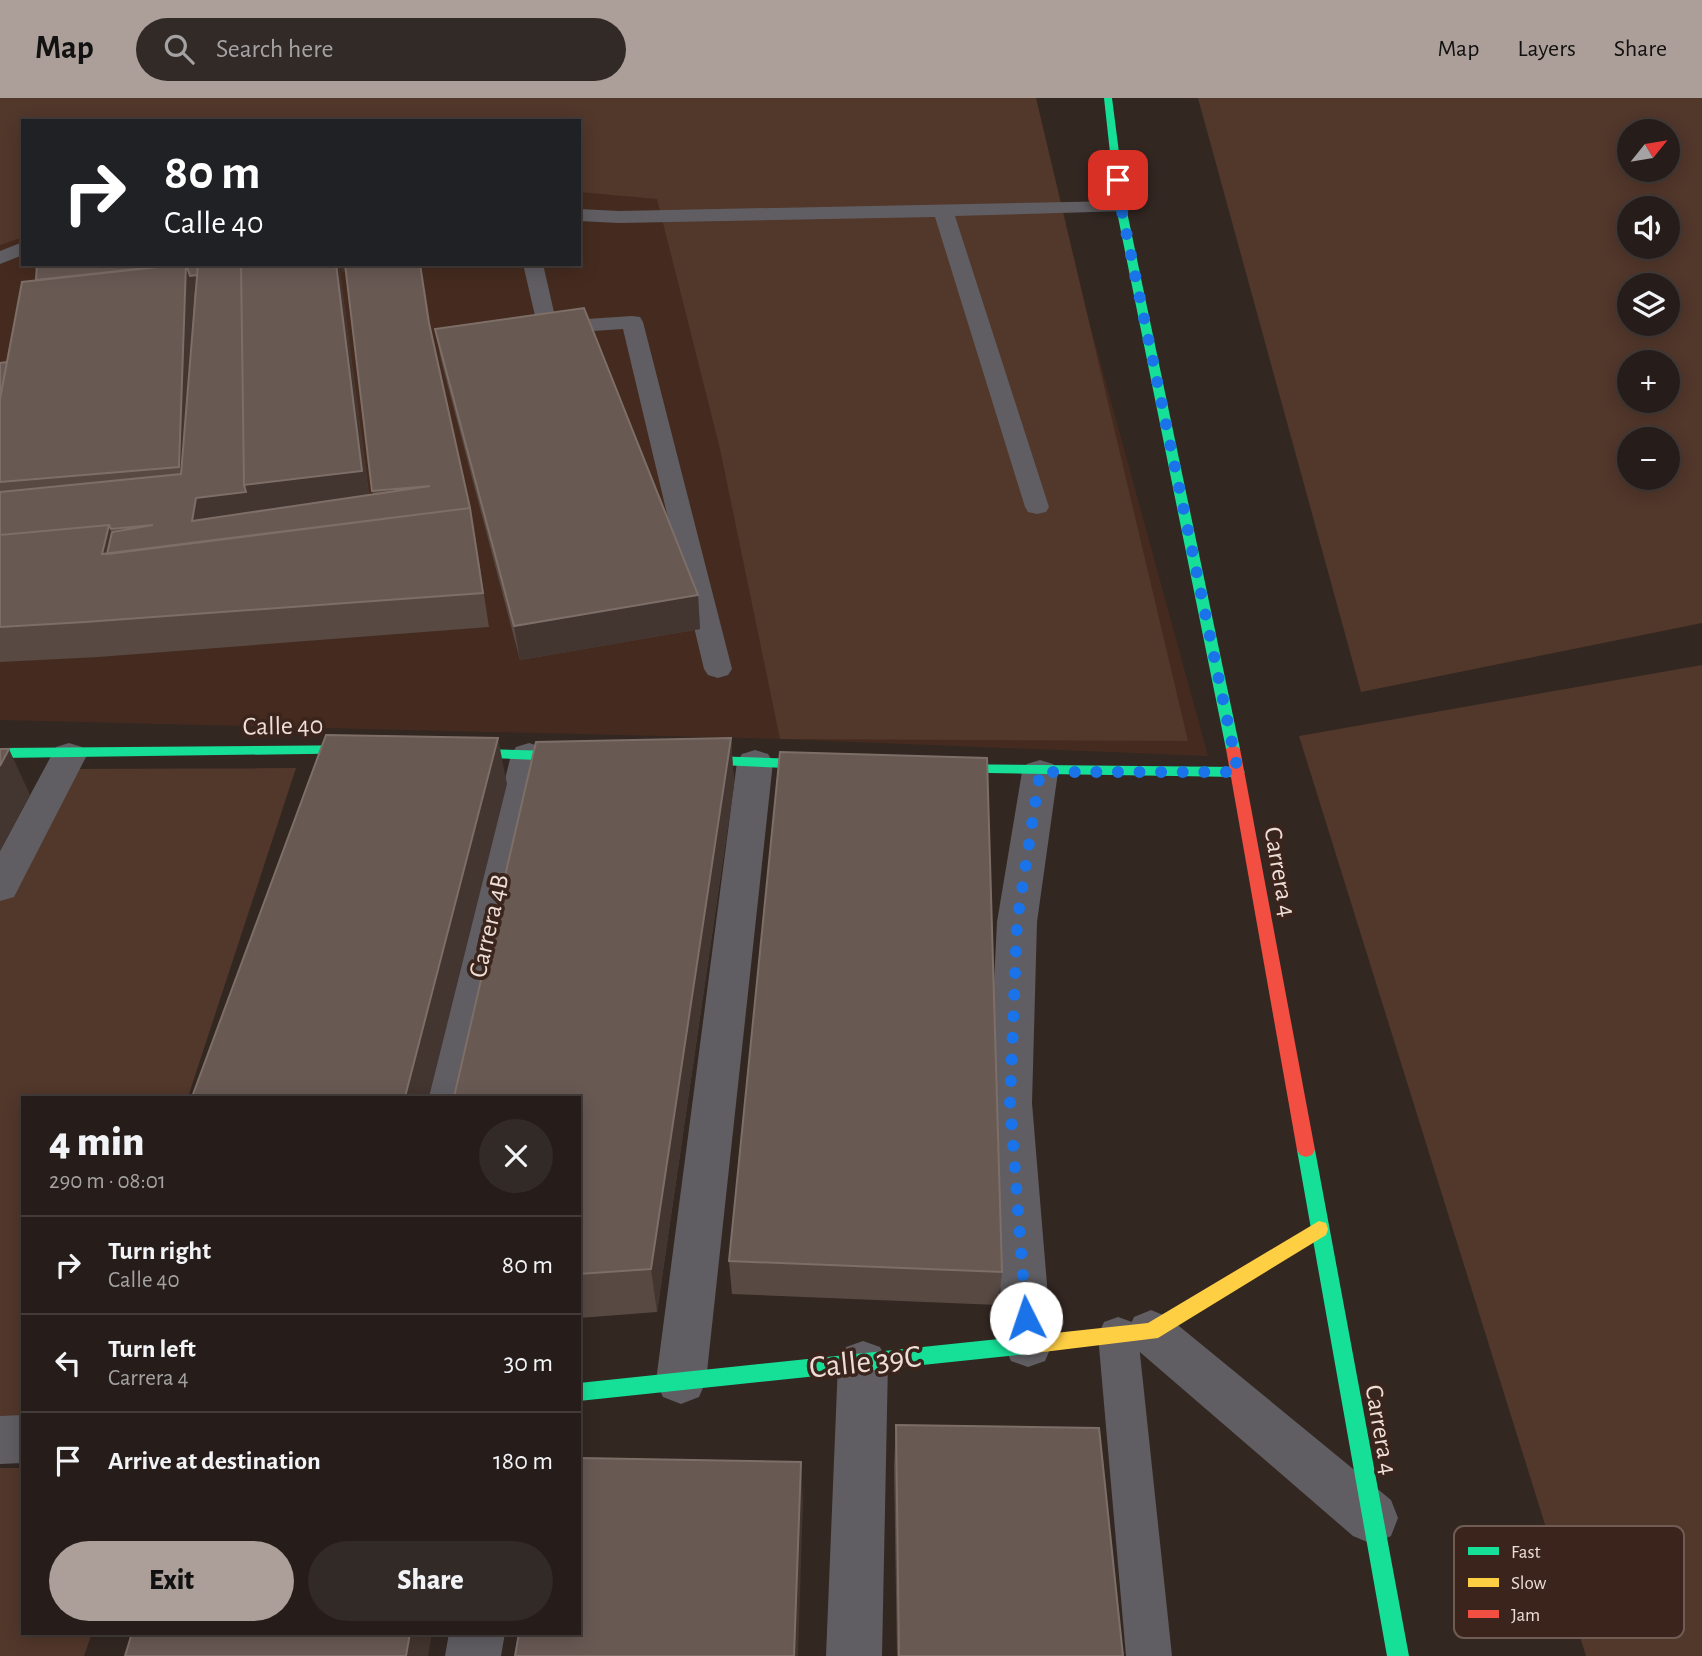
<!DOCTYPE html>
<meta charset="utf-8">
<style>
:root{--surface:#261d1a;--page:#322a27;--text:#f1f3f6;--muted:#a4a2a2;--line:#423b39;--accent:#ac9e98}
body{margin:0;font-family:"Alegreya Sans",sans-serif;background:var(--page);color:var(--text);height:100vh;display:flex;flex-direction:column;font-size:26px;white-space:nowrap}
*{box-sizing:border-box;margin:0}
p{font-size:23px;color:var(--muted)}
.icon{flex:none;width:38px;height:38px;fill:none;stroke:currentColor;stroke-width:2;stroke-linecap:round;stroke-linejoin:round}
.map{position:relative;flex:1;overflow:hidden}
.sheet{position:absolute;left:21px;top:998px;width:560px;height:539px;display:flex;flex-direction:column;background:var(--surface);border-radius:0px;box-shadow:0 4px 18px #0003,0 0 0 2px var(--line)}
.sheet>*{flex:none}
.guide{position:absolute;left:21px;top:21px;width:560px;height:147px;border-radius:0px;box-shadow:0 4px 18px #0003,0 0 0 2px var(--line);background:#202124;color:#fff;overflow:hidden}
.needle{width:46px;rotate:60deg}
.buttons{position:absolute;left:1617px;top:21px;display:grid;gap:14px}
.buttons a{display:grid;place-items:center;width:63px;height:63px;border-radius:50%;background:var(--surface);box-shadow:0 4px 18px #0003,0 0 0 2px var(--line);font-size:35px}
.pin{position:absolute;display:grid;place-items:center;width:60px;height:60px;color:#fff;margin:-30px;border-radius:14px;box-shadow:0 4px 10px #0006}
.me{position:absolute;width:77px;margin:-38px;rotate:356deg;stroke-linejoin:round;filter:drop-shadow(0 0 5px #0008)}
.turn{display:flex;align-items:center;gap:24px;height:147px;padding:0 28px;font-size:32px}
.turn .icon{width:91px;height:91px;stroke-width:2.5}
.turn b{display:block;font-size:49px;line-height:60px}
.round{display:grid;place-items:center;flex:none;width:74px;height:74px;border-radius:37px;background:var(--page)}
.summary{display:flex;align-items:center;justify-content:space-between;height:119px;padding:0 28px}
h1{font-size:42px;font-weight:800;line-height:52px}
.action{display:flex;gap:14px;margin-top:auto;padding:14px 28px}
.action a{flex:1;height:80px;border-radius:42px;background:var(--accent);color:#111;font-size:28px;font-weight:800;line-height:80px;text-align:center}
.action a+a{background:var(--page);color:var(--text)}
ul{padding:0;list-style:none}
li{display:flex;align-items:center;gap:21px;height:98px;padding:0 28px;border-top:2px solid var(--line)}
li div{flex:1}
li b{display:block;font-size:26px}
li em{font-style:normal}
header{display:flex;align-items:center;gap:42px;box-sizing:border-box;height:98px;padding:0 35px;background:var(--accent);color:#111}
header strong{font-size:33px}
nav{display:flex;gap:38px;margin-inline-start:auto;font-size:24px}
.search{width:490px;height:63px;background:var(--page);display:flex;align-items:center;gap:18px;box-sizing:border-box;padding:0 24px;border-radius:38px;color:var(--muted);font-size:26px}
.map>svg:first-child{display:block}
.built{fill:#452b1f;fill-rule:evenodd}
.green{fill:#52372b;fill-rule:evenodd}
.lines{fill:none;stroke-linecap:round;stroke-linejoin:round}
.lane{fill:#605e62;fill-rule:evenodd}
.street{fill:#605e62;fill-rule:evenodd}
.fast{fill:#16e098;fill-rule:evenodd}
.slow{fill:#ffcf43;fill-rule:evenodd}
.jam{fill:#f24e42;fill-rule:evenodd}
.wall{fill:#584943}
.shaded-wall{fill:#43352f}
.building{fill:#685953;stroke:#7d6e68;stroke-width:2}
.route{stroke:#1a73e8;stroke-width:12;stroke-dasharray:0 21.6}
.labels{text-anchor:middle;dominant-baseline:central;stroke-width:7;stroke-linejoin:round;paint-order:stroke}
.street-label{font-size:26px;fill:#edded7;stroke:#3a241b}
.near-street-label{font-size:32px;fill:#edded7;stroke:#3a241b}
.key{fill:#3a241b;stroke:#705c53;stroke-width:2}
.key-label{font-size:19px;fill:#edded7}
</style>
<header>
<strong>Map</strong>
<div class="search"><svg class="icon" aria-label="search" viewBox="0 0 24 24"><circle cx="10" cy="10" r="6"/><path d="M15 15l6 6"/></svg>Search here</div>
<nav><a>Map</a><a>Layers</a><a>Share</a></nav>
</header>
<div class="map">
<svg width="1702" height="1558" viewBox="0 0 1702 1558">
<rect width="100%" height="100%" fill="#332722"/>
<!-- built -->
<path class="built" d="M0,0h1036l53,223 119,435 -428,-17 -780,-19zM23,23h556v143h-556z"/>
<!-- green -->
<path class="green" d="M0,0h1036l152,643 -408,-2 -60,-290 -63,-250 -78,-7v-71h-556v116l-23,8z
M1198,0h504v525l-341,69zM1629,33h39v39h-39zM1629,110h39v39h-39zM1629,187h39v39h-39zM1629,264h39v39h-39zM1629,341h39v39h-39z
M1702,567v991h-116l-287,-920z
M296,670l-108,329h-165v338l-23,1v-539l73,-128z
M0,1370h23v165h69l-8,23h-84z"/>
<g class="lines">
<!-- lane -->
<path class="lane" d="M1121,103l7,2 3,4 -3,4 -173,5 94,291 -3,5 -9,2 -9,-2 -3,-5 -90,-290 -316,6 -40,-2v-12l40,2z
M23,144v13l-23,9v-13z
M523,166h20l13,57 76,-5 8,1 3,5 89,347 -4,6 -10,3 -10,-3 -4,-6 -81,-340 -76,5 -8,-1z
M1118,1219l14,5 6,13 34,321h-46l-28,-321 6,-13z"/>
<!-- street -->
<path class="street" d="M69,645l13,4 5,8 -73,142 -14,4v-50l56,-104z
M529,645l13,4 5,8 -77,342h-44l85,-342 5,-8z
M755,652l13,4 5,8 -67,619 -7,16 -18,7 -18,-7 -7,-16 81,-619 5,-8z
M1040,662l13,4 5,8 -21,150 -5,181 20,242 -7,16 -17,6 -17,-6 -7,-16 -16,-242 9,-181 25,-150 5,-8z
M1151,1212l17,7 223,183 7,18 -7,18 -19,8 -19,-8 -219,-189 -7,-15 7,-15z
M863,1243l17,6 8,16 -6,293h-56l12,-293 8,-16z
M23,1317v48l-23,1v-48z
M449,1535h56l-4,23h-56z"/>
<!-- fast -->
<path class="fast" d="M1104,0h8l14,109 114,542 -7,5 -7,-5 -110,-542z
M372,647l5,2 2,3 -2,3 -377,5v-10z
M450,650l136,4 7,5 -7,5 -141,-6 -2,-3z
M681,657l150,5 7,5 -7,5 -155,-7 -2,-3 2,-3z
M936,666l302,3 7,5 -7,5 -307,-5 -2,-3z
M1306,1045l6,2 3,5 94,506h-22l-90,-506 3,-5z
M1027,1238l7,3 3,6 -3,6 -7,3 -448,47v-18z"/>
<!-- slow -->
<path class="slow" d="M1319,1123l7,2 2,6 -2,6 -168,103 -131,16 -7,-3 -3,-6 3,-6 7,-3 121,-13z"/>
<!-- jam -->
<path class="jam" d="M1233,646l7,5 75,401 -3,5 -6,2 -6,-2 -3,-5 -71,-401z"/>
</g>
<!-- wall -->
<path class="wall" d="M37,166h302l30,231h4l-27,-223h-4l-2,-8 91,69 45,209 13,85 -391,30 -98,5v-299l7,-1 29,-82z
M435,231l263,266 2,34 -180,31 -79,-300z
M731,640l3,46 -77,528 -78,6v-221z
M729,1163l273,11 -4,33 -266,-11z
M896,1327l227,231h-226l-3,-190z"/>
<!-- shaded-wall -->
<path class="shaded-wall" d="M165,166h21l16,10 4,17 -12,2 -4,207 -11,-33 -135,-155z
M336,166h3l31,240 -178,17 4,-23 48,-13z
M340,166h49v2l-47,6z
M470,410l19,119 -14,-85 -360,46 -13,-34 7,-29 12,34 350,-44z
M698,497l2,34 -180,31 -6,-34z
M498,640l9,46 -78,313h-24z
M731,640l3,46 -77,528 -6,-43z
M9,651l21,46 -30,56v-85z
M801,1364l2,40 -5,154h-4z
M410,1535h22l-4,23h-22z"/>
<!-- building -->
<path class="building" d="M37,166h128v2l-129,14z
M166,166h19l-19,2z
M186,166l-7,203 -179,15v-83l22,-117z
M186,166h12l-1,11 -7,1z
M198,166h43l3,221 2,7 -50,6 -4,23 238,-35 -58,5 -27,-227h75l9,59 41,185 -363,46 5,-22 41,-7 -42,4 -2,-4 -109,10v-43l181,-18z
M241,166h95l26,207 -118,14z
M584,210l114,287 -184,31 -79,-297z
M7,264l-7,37v-36z
M470,410l13,85 -398,29 -85,5v-92l109,-10 -7,29z
M326,637l172,3 -93,359h-213z
M731,640l-80,531 -72,5v-177h-125l82,-355z
M0,651h9l-9,17z
M780,654l207,6 15,514 -273,-11z
M896,1327l203,3 24,228h-224z
M579,1360l222,4 -7,194h-279l4,-23h60z
M132,1535h278l-4,23h-281z"/>
<g class="lines">
<!-- route -->
<path class="route" d="M1026,1220l-16,-215 7,-181 23,-150h198l-117,-565 -3,-27"/>
</g>
<g class="labels">
<!-- street labels -->
<g class="street-label">
<text transform="translate(283 628) rotate(-1)">Calle 40</text>
<text transform="translate(1280 774) rotate(80)">Carrera 4</text>
<text transform="translate(489 828) rotate(-77)">Carrera 4B</text>
<text transform="translate(1381 1332) rotate(80)">Carrera 4</text>
</g>
<!-- near-street labels -->
<g class="near-street-label">
<text transform="translate(865 1264) rotate(-6)">Calle 39C</text>
</g>
</g>
<!-- legend -->
<rect x="1454" y="1428" width="230" height="112" rx="10" class="key"/>
<rect x="1468" y="1449" width="31" height="8" fill="#16e098"/>
<rect x="1468" y="1480" width="31" height="9" fill="#ffcf43"/>
<rect x="1468" y="1512" width="31" height="8" fill="#f24e42"/>
<g class="key-label">
<text x="1511" y="1460">Fast</text>
<text x="1511" y="1491">Slow</text>
<text x="1511" y="1523">Jam</text>
</g>
</svg>
<div class="buttons">
<a><svg class="needle" viewBox="-14 -14 28 28"><path d="M0-13l5 13h-10z" fill="#e53935"/><path d="M0 13l5-13h-10z" fill="#a4a2a2"/></svg></a>
<a><svg class="icon" aria-label="sound" viewBox="0 0 24 24"><path d="M4 9h4l5-4v14l-5-4H4zM17 9q2 3 0 6"/></svg></a>
<a><svg class="icon" aria-label="layers" viewBox="0 0 24 24"><path d="M12 4l9 5-9 5-9-5zM3 14l9 5 9-5"/></svg></a>
<a>+</a>
<a>−</a>
</div>
<div class="pin" style="left:1118px;top:82px;background:#d93025"><svg class="icon" aria-label="arrive" viewBox="0 0 24 24"><path d="M6 21V4h12l-3 4 3 4H6"/></svg></div>
<svg class="me" style="left:1026px;top:1220px" viewBox="-20 -20 40 40"><circle r="19" fill="#fff"/><path d="M0-13L10 11 0 6-10 11z" fill="#1a73e8"/></svg>
<div class="guide">
<div class="turn"><svg class="icon" aria-label="right" viewBox="0 0 24 24"><path d="M7 20v-9h11M14 6l5 5-5 5"/></svg><div><b>80 m</b>Calle 40</div></div>
</div>
<section class="sheet">
<div class="summary"><div><h1>4 min</h1><p>290 m · 08:01</p></div><a class="round"><svg class="icon" aria-label="close" viewBox="0 0 24 24"><path d="M6 6l12 12M18 6L6 18"/></svg></a></div>
<ul>
<li><svg class="icon" aria-label="right" viewBox="0 0 24 24"><path d="M7 20v-9h11M14 6l5 5-5 5"/></svg><div><b>Turn right</b><p>Calle 40</p></div><em>80 m</em></li>
<li><svg class="icon" aria-label="left" viewBox="0 0 24 24"><path d="M17 20v-9H6M10 6l-5 5 5 5"/></svg><div><b>Turn left</b><p>Carrera 4</p></div><em>30 m</em></li>
<li><svg class="icon" aria-label="arrive" viewBox="0 0 24 24"><path d="M6 21V4h12l-3 4 3 4H6"/></svg><div><b>Arrive at destination</b></div><em>180 m</em></li>
</ul>
<div class="action"><a>Exit</a><a>Share</a></div>
</section>
</div>
